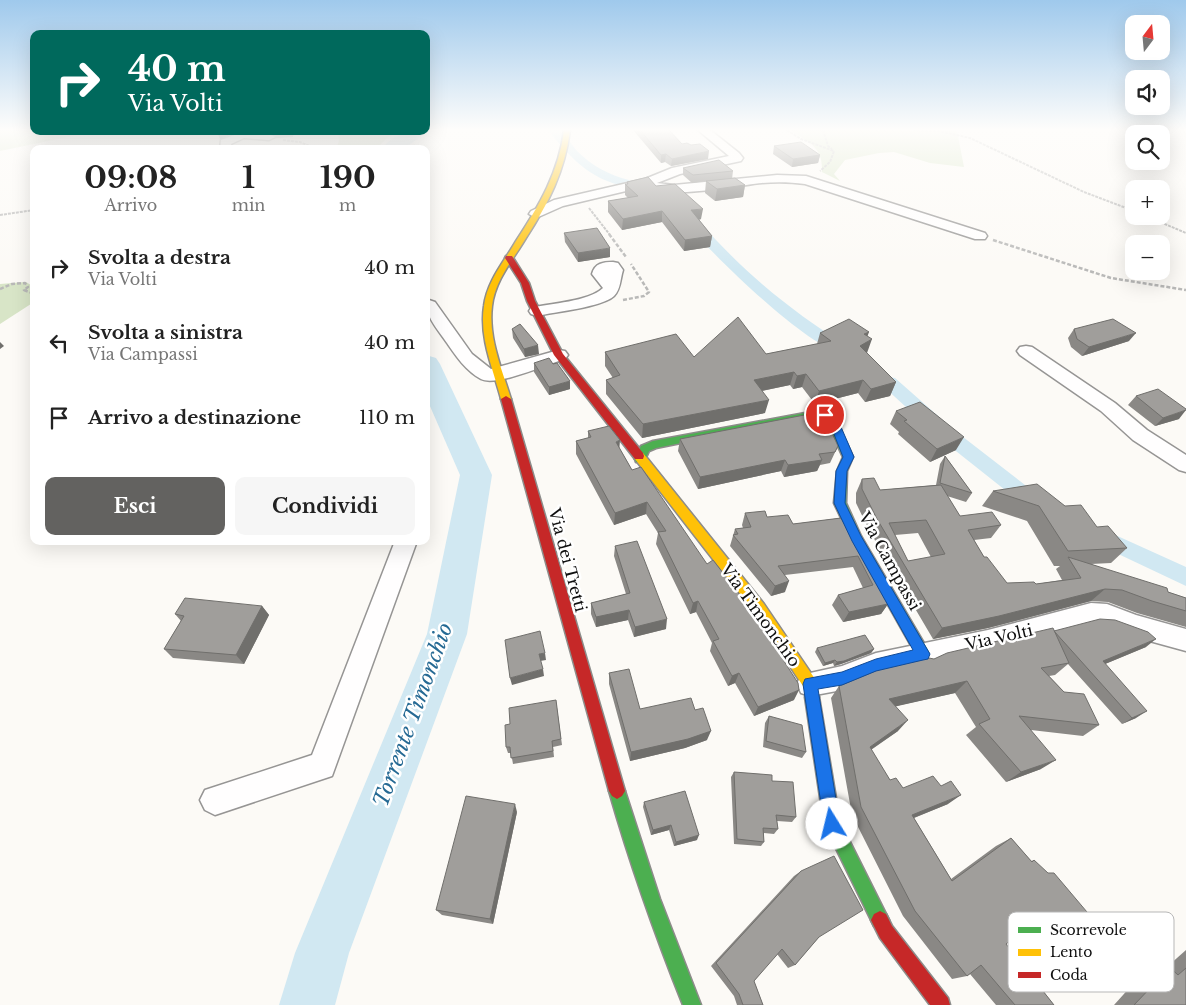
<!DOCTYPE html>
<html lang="it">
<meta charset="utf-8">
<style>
:root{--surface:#fff;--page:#f6f6f6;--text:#222;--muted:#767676;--accent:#636260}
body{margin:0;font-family:"Libre Baskerville",serif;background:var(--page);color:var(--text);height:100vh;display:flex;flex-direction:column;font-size:19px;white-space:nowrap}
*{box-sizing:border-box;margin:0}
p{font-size:16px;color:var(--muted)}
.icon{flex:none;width:28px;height:28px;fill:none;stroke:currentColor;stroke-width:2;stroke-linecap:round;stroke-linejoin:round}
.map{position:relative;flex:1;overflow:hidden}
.side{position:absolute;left:30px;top:145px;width:400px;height:400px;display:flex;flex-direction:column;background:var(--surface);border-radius:10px;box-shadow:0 5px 20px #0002}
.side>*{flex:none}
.guide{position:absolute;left:30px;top:30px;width:400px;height:105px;border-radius:10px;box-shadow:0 5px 20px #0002;background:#00695c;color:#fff;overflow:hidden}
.needle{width:32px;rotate:16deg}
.buttons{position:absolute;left:1125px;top:15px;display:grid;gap:10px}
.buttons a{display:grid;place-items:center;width:45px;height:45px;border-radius:10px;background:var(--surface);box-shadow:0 5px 20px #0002;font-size:25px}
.pin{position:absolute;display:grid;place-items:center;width:42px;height:42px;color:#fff;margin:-21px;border:2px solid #fff;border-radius:50%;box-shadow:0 1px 5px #0007}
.me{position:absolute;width:55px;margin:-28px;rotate:351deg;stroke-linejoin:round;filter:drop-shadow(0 0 4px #0008)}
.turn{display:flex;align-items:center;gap:18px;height:105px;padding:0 15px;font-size:22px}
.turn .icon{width:65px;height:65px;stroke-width:2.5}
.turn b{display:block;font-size:35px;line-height:42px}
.eta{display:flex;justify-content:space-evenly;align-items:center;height:85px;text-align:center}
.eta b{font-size:30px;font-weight:700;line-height:35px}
.cta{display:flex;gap:10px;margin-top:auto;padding:10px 15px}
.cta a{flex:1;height:58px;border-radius:10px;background:var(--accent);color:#fff;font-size:20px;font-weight:700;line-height:58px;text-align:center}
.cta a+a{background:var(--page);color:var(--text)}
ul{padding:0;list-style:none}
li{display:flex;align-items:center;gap:15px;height:75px;padding:0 15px}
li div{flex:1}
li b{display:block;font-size:19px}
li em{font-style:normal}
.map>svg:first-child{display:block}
.forest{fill:#d8e5c7}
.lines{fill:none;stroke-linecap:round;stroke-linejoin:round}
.canal{fill:#d1e8f2;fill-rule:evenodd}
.river{fill:#d1e8f2;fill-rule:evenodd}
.street-casing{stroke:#969594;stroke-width:3}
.fast-casing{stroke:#8d8c8a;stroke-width:3}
.slow-casing{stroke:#8d8c8a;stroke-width:3}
.jam-casing{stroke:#8d8c8a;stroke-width:3}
.path-far1{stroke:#b9b9b8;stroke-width:2;stroke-dasharray:3 1;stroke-linecap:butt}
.path{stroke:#b9b9b8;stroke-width:2.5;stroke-dasharray:4 2;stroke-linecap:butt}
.street{fill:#fffefe;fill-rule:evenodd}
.fast{fill:#4caf50;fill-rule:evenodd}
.slow{fill:#ffc107;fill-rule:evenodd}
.jam{fill:#c62828;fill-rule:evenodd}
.wall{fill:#8a8885;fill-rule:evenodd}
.shaded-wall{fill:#706f6c}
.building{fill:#a09e9b;stroke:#706f6c;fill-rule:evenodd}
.route{fill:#1a73e8;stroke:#114b97}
.labels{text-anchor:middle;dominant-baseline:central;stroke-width:5;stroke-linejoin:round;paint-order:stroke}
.street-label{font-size:16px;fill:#101010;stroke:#fff}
.near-water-label{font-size:21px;font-style:italic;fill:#266a94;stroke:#fff}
.key{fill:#fff;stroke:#b7b7b7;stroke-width:1}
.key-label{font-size:14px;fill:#101010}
</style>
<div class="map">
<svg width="1186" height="1005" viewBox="0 0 1186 1005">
<rect width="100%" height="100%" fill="#fcfaf6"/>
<!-- forest -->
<path class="forest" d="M0,130h34v1h63l-97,20z
M790,130l167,1 7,36 -34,-4 -36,-11 -15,1 -34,7 -11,14 6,7 -18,-9c1,-26 -13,-29 -32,-42z
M338,131h62l-13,7 -11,11h-40l3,-8z
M26,282l8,5v15l-34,22v-40z"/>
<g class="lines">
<!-- canal -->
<path class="canal" d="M548,130h11c7,6 12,14 18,21 15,15 32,24 52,29l2,2 -6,4c-35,-6 -56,-30 -77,-56z
M694,220l5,1c43,50 92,90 148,125l2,3 -2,3c-29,8 -137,-101 -158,-125l-1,-3 1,-3z
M889,377l6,1 59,52 89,69 3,5 -3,5 -7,3 -7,-3 -87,-69 -59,-54 -2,-4 2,-4z
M1102,529l84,38v19l-91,-43 -3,-6 3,-6z"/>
<!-- river -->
<path class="river" d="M426,130l2,1 -24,18h-22c10,-15 28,-18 44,-18z
M426,355l10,3 4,6 52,111 -25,159 -118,319 -14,52h-56l16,-52 132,-319 33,-159 -34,-78z"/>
<!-- street casing -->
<g class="street-casing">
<path id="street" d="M698,130h12l29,23 4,5 -2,3 -61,13 -23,9 17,2 103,-10 29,1 179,57 2,3 -2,3h-10l-170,-55c-15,-2 -29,-2 -43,-1 -22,2 -101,18 -115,3l-84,20 -27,12 -7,-4 2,-3 23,-11 91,-21 27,-11 57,-12z
M243,132l26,2 6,3 -6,3 -25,-2 -13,6 1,5h-12l1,-9z
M613,262l5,1 5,7c-3,9 -2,19 -9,26 -11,11 -60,16 -77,20l-6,-2 -2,-3 2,-3c20,-5 57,-6 72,-20l-11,-14c3,-11 11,-12 21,-12z
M426,299l9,3 37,52 19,15 68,-19 6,1 3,4 -3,4c-17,5 -69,28 -84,20 -15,-8 -25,-23 -34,-36 -10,-15 -21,-25 -21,-44z
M1026,346l6,1 83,56 32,27 39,25v17l-7,-2 -46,-30 -32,-29 -81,-56 -3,-4 3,-4z
M395,541h22l-85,235 -117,39 -10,-5 -5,-10 5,-10 107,-35z
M1091,603l16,1 29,11 50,14v22l-51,-14 -29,-11 -15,-1 -103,27 -112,25 -34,13 -32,6 -9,-3 -4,-9 4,-9 41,-9 34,-13 112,-23z"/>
</g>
<!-- fast casing -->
<g class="fast-casing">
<path id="fast" d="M816,411l18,5 19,41 -6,14 -1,32 15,33 67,114 2,4 -2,4 -5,2 -5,-2 -66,-117 -18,-38 3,-32 6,-14 -17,-37 -10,-3 -21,3 -139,28 -7,3 -5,11h-8l-1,-3 6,-13 12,-5z
M812,690l5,2 2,5 21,125 49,98 -3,6 -6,3 -6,-3 -50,-102 -19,-127 2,-5z
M617,783l5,3 3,5 35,108 41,106h-18c-28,-70 -53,-141 -74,-214l3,-5z"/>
</g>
<!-- slow casing -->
<g class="slow-casing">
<path id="slow" d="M564,130h6c-5,41 -22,74 -44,108 -13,22 -31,42 -34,68 -4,32 10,63 19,93l-5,3 -5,-3c-8,-30 -22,-62 -17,-93 3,-25 20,-44 32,-65 23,-35 43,-69 48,-111z
M639,452l4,1 121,151 51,75 4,18 -2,5 -5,2 -5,-2 -4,-16 -49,-74 -119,-153 -1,-3 1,-3z"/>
</g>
<!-- jam casing -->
<g class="jam-casing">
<path id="jam" d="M506,256h6l17,27 6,18 28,53 80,99 1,3 -1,3h-8l-81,-104 -27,-54 -6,-18 -16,-25z
M506,396l5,3 114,392 -3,5 -5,3 -5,-3 -3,-5 -108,-392z
M880,911l6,3 6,12 56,72 2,7h-20l-50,-67 -9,-18 3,-6z"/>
</g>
<!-- path-far1 -->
<path class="path-far1" d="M787,130l14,9 33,12 -4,11 -10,9
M823,130l5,16 4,3
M913,130l26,1 31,7 114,54 50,19
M283,140l17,2 16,7
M589,208l21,27
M0,215l34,-5
M1146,216l40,17"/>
<!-- path -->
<path class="path" d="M609,234l17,23
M993,240l118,38 75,12
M0,289l12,-5 13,-1 3,4 -4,3 10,4
M623,300l21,-4 5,-4 -18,-28"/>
<!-- street -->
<use href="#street" class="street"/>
<!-- fast -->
<use href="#fast" class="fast"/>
<!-- slow -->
<use href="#slow" class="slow"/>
<!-- jam -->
<use href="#jam" class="jam"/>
</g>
<!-- wall -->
<path class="wall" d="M633,130h36l13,14 26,15 -37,7 -6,-4 -4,1z
M258,131h36l-1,6 -17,1 -1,-3 -6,-3z
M774,146l46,9 -2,8 -26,4 -19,-13z
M683,168l50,3 -1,8 13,6 -2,12 -28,4 -10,-8 1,-12 -14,2 -9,-8z
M627,182l29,4 45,33 -2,1 13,16 -2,11 -26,4 -22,-29 -40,8 -14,-18v-11l20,-3 -3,-3v-11h2z
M564,233l46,24 -32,5 -13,-20z
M512,329l27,25 -14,3 -12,-19z
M1074,329l55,12 -47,15 -11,-9 -3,-9z
M820,333l47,3v17l29,29 -6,14 -25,6 -7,-9 -43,11 -13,-17 -9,2 -3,-4 -28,6 3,22 -123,25 -36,-44v-14l7,-2 -8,-12v-14l89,5 72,-3 51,-10z
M534,363l36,26 -21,6 -15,-23z
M1136,396l43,23 -24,7 -27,-21z
M896,411l60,39 -26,12 -32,-28 1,-2 -9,-8z
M588,431l32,18 12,21 162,230 -40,16 -19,-33 -7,3 -18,-35 2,-8 -16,-31 -6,2 -34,-70 2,-11 -12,-19 -32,11 -38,-71v-13l12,-3z
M680,439l158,7 -8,17 -10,2 -3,6 -33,6 -3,-6 -83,18 -20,-38z
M945,456l27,37 -6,9 -19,-6 13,20 41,9 -10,13 -17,2 10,17 23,26 29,1 26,-4 -6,-11 4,-3h-6l-27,-45 -45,-15 11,-15 72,15 62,42 -16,15 -20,1 77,28 18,6v29l-49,-14 -29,-11 -17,-1 -103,27 -55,11 -63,-107 -14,-29v-10l6,-14 18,11 56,-5 4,-21zM918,533l13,24 -23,4 -13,-26z
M745,513l22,4 26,7 48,-6 47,86 -7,10 -38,8 -11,-17 6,-10 25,-7 -10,-21 -68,8v17l-14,4 -41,-50 5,-17 8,-1 -1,-3z
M615,546l51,83 -32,8 -6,-17 -32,7 -5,-13v-11l35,-9 -12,-38z
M262,606l7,9 -25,49 -71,-6 -9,-9 17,-28 -6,-7z
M1054,631l92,16 -41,17 31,54 -14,6 -54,-60 -13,11 -6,1 15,16 35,33 -16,11 -52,-6 10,39 -35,13 -40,-47 10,-8 -21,-34 -59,13 2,25 -27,19 19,30 13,8 45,16 -34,14 37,61 45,-33 15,-8 20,23 3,-1 51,108 -20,3 -39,-43 -20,16 48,61h-58l-26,-31 -3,2 -15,3 -49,-63 -51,-101 -21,-117 8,-12 95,-27z
M817,648l57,1 -3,4 -30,11 -7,2 -1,-3 -10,3 -8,-14z
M609,673l31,36 55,1 12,30 -22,8 -55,13 -21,-77z
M556,700l6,45 -9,2 1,10 -41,7 -2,-11h-3l-2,-6 4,-23z
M769,716l37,36 -4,6 -39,-11 2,-24z
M734,772l38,9 24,36 -4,5 -15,-1 1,8 -4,5 -10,-1v9l-3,4 -27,-2 -3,-67z
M644,802l53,38 -23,6 -5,-16 -18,5 -8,-28z
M517,812l-24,112 -51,-9 -6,-5z
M801,871l18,66 -24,28 -7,3 -11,-14 -23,27 9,24h-26l-3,-9 -23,-30 83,-90z
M1186,950v55h-72l18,-20 -16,-17 15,-12 22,-4 15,14z"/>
<!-- shaded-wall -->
<path class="shaded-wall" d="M220,131h20l-20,8 -3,-7z
M709,151l-1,8 -37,7 1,-7z
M666,154l-1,8 -4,1v-8z
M820,155l-2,8 -26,4 1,-8z
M745,185l-2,12 -28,4 2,-12z
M703,209l-2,10 -11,2 1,-11z
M662,211v11l-40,8 1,-11z
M712,236l-2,11 -26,4 1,-11z
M610,248v9l-32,5v-9z
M869,332l-4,11 7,-4 -5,14 -12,6 9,-25z
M1136,333l-7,8 -47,15 7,-9z
M0,342l4,4 -4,3z
M538,345l1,9 -14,3 -1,-8z
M794,372l-4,13 -39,8 3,-13z
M806,374l-4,13 -9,2 4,-13z
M863,380l-5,13 -43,11 4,-13z
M570,381v8l-21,6v-8z
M896,382l-6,14 -25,6 6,-13z
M769,400l-4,13 -123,25 1,-14z
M1186,410l-7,9 -24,7 8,-8z
M964,437l-8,13 -26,12 7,-13z
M620,440l-1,13 -3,-11z
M785,460l-4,11 -83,18 2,-12z
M822,460l-5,11 -33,6 4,-12z
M647,502l-1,12 -32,11 1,-12z
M789,581l-4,11 -14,4 4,-10z
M1105,589l-14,12 -103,27 -55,11 9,-11z
M698,601l-2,11 -6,2 3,-11z
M888,604l-7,10 -38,8 6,-10z
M262,606l7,9 -25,49 -8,-9z
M629,610l-1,10 -32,7v-10z
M667,619l-1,10 -32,8 1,-10z
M1156,639l-10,8 -53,22 10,-8z
M874,649l-3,4 -30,11 -7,2 3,-4z
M545,653l1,7 -6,1 -1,-7z
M835,660l-2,3 -10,3 2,-3z
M543,669l1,7 -32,9 -2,-7z
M739,673l-4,10 -7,3 4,-10z
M967,681l-12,12 -75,17 9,-11z
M799,690l-5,10 -40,16 4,-9z
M1147,711l-11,7 -14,6 10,-6z
M908,720l-10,11 -38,26 10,-10z
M711,731l-4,9 -22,8 -55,13 1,-9z
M1056,760l-15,9 -35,13 15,-10z
M961,795l-13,9 -47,19 11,-8z
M515,804l2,8 -24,112 -3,-5z
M671,825l-2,5 -18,5 2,-5z
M699,835l-2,5 -23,6 2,-4z"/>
<!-- building -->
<path class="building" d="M640,130h29l13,14 5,-1 4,2 9,-1 9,7 -37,8 -6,-5 -5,1z
M801,142l19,13 -27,4 -19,-13z
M719,160l14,11 -40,4 -10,-7z
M648,177l8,9 19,-2 28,25 -12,1 21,26 -27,4 -23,-29 -39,8 -15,-18 30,-5 -13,-12h3l-1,-2z
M735,178l10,7 -28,4 -11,-8z
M597,228l13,20 -32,5 -14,-20z
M738,317l28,37 65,-13 -11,-8 29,-14 20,13 -5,2 8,5 -12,7 36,36 -25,7 -8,-9 -44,11 -13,-17 -9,2 -3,-4 -40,8 15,20 -126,24 -37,-44 14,-5 -15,-23 71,-18 18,23z
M1113,319l23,14 -47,14 -12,-8 -3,-10z
M520,324l18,21 -14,4 -12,-20z
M549,358l4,6 4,-1 13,18 -21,6 -15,-24z
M1158,389l28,20v1l-23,8 -27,-22z
M920,402l44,35 -27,12 -33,-28 3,-1 -11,-9z
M820,412l3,2 15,32 -3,6 -16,2 3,6 -34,5 -3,-5 -85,17 -20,-38z
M609,426l11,14 -4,2 16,28 9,-3 66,97 6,-4 37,48 48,75 1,7 -41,17 -19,-34 -7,3 -19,-35 6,-2 -21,-38 -5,2 -35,-71 8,-1 -19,-29 -32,11 -39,-72 15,-4 -3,-6z
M945,456l27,37 -32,-10z
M874,478l6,12 61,-5 19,31 32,-4 9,13 -33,5 16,27h3l20,26 27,-1 2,2 45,-6 -13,-21 99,31 1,4 18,6v13l-34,-10 -30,-11 -17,-1 -106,27 -57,12 -65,-109 -15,-30v-10zM926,520l19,34 -37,7 -19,-38z
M1037,484l28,22 16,-1 16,22 11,-1 19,22 -59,3 -29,-45 -46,-15z
M765,511l2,6 21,-2 5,9 48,-6 47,86 -39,8 -11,-17 35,-10 -15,-29 -80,10 11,15 -14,5 -42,-51 5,-1 -3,-5 16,-2 -6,-14z
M637,541l30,78 -32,8 -6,-17 -33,7 -5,-14 39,-10 -15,-47z
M185,598l77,8 -26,49 -72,-6 20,-33 -9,-2z
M1100,619l15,1 33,12 8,7 -53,22 44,50 -15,7 -78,-87z
M1053,628l16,35 -28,5 23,24 20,2 15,31 -80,-9 37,44 -35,12 -42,-48 11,-5 -23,-38 -78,18 19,21 -38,27 20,33 6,-2 7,10 30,-12 8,10 10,-5 10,14 -49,20 40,66 59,-43 21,24 2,-2 14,13h6l55,65 1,5 -25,25 -47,-51 -32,27 48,61h-39l-34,-40 -14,11 -52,-65 -54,-104 -22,-121 46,-19 44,-9 5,1 13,-6z
M540,631l5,22 -6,1 4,15 -33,9 -5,-38z
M865,635l9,14 -30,12 -7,1 -2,-2 -10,3 -8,-15z
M629,669l11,40 51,-11 4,12 8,-2 8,23 -23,8 -57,13 -22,-79z
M556,700l5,39 -9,2 1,10 -42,7 -1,-11h-4l-1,-22 5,-1 -1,-16z
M769,716l33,9 4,27 -40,-11z
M734,772l38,3v6l21,1 3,35 -20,-2 2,14 -15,-1 1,14 -27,-3z
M685,791l14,44 -23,7 -5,-17 -18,5 -9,-28z
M466,796l49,8 -25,115 -54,-9z
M834,856l29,54 -44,27 -24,28 -13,-16 -28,32 9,24h-20l-4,-11 -23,-31 85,-92z
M1153,952l25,23 8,-7v37h-52l21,-22 -17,-18z"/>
<!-- sky -->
<linearGradient id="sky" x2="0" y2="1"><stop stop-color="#9fc9ec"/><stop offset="0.48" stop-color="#fefdfb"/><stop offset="1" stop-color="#fefdfb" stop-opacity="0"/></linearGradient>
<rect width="1186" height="270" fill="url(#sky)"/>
<!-- route -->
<path class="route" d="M825,412l13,8 16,37 -7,14 -2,32 16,33 69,118 -2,5 -5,1 -47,11 -34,14 -24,4 22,135 -2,6 -6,2 -6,-2 -2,-6 -21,-140 2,-5 37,-7 34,-13 37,-9 -61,-109 -18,-38 2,-32 7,-14 -13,-33 -10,-9z"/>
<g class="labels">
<!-- street labels -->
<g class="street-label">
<text transform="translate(568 560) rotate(75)">Via dei Tretti</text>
<text transform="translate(890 561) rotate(61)">Via Campassi</text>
<text transform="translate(761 615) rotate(54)">Via Timonchio</text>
<text transform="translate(999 637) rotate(-13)">Via Volti</text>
</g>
<!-- near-water labels -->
<g class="near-water-label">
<text transform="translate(413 715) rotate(-70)">Torrente Timonchio</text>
</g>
</g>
<!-- legend -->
<rect x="1008" y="912" width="166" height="80" rx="8" class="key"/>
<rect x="1018" y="927" width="23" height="6" fill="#4caf50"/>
<rect x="1018" y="949" width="23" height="7" fill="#ffc107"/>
<rect x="1018" y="972" width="23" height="6" fill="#c62828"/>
<g class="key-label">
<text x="1050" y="935">Scorrevole</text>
<text x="1050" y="957">Lento</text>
<text x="1050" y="980">Coda</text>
</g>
</svg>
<div class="buttons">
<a><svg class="needle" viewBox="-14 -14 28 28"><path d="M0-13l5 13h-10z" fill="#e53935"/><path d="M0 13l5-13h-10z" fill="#767676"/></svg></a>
<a><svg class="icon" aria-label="sound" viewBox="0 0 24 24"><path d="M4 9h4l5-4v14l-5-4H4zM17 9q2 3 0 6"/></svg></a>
<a><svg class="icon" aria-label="search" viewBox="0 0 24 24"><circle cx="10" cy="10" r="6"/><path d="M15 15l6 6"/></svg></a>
<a>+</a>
<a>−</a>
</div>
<div class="pin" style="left:825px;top:415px;background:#d93025"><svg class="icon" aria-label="arrive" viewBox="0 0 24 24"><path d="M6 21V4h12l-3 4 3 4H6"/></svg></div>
<svg class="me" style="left:832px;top:824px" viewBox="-20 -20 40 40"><circle r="19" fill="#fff"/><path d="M0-13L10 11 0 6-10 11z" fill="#1a73e8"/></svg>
<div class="guide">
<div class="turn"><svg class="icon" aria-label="right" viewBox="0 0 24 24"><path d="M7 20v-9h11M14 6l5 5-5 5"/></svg><div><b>40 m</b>Via Volti</div></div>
</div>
<section class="side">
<div class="eta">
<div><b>09:08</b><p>Arrivo</p></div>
<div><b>1</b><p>min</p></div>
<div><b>190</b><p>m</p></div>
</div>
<ul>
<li><svg class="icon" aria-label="right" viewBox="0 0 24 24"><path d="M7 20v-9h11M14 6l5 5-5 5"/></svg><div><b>Svolta a destra</b><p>Via Volti</p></div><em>40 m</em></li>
<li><svg class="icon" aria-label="left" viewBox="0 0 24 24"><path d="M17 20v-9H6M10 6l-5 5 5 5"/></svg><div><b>Svolta a sinistra</b><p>Via Campassi</p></div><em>40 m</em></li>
<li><svg class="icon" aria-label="arrive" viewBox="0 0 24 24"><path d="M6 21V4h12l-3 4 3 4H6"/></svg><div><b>Arrivo a destinazione</b></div><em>110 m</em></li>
</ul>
<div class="cta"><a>Esci</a><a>Condividi</a></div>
</section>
</div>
